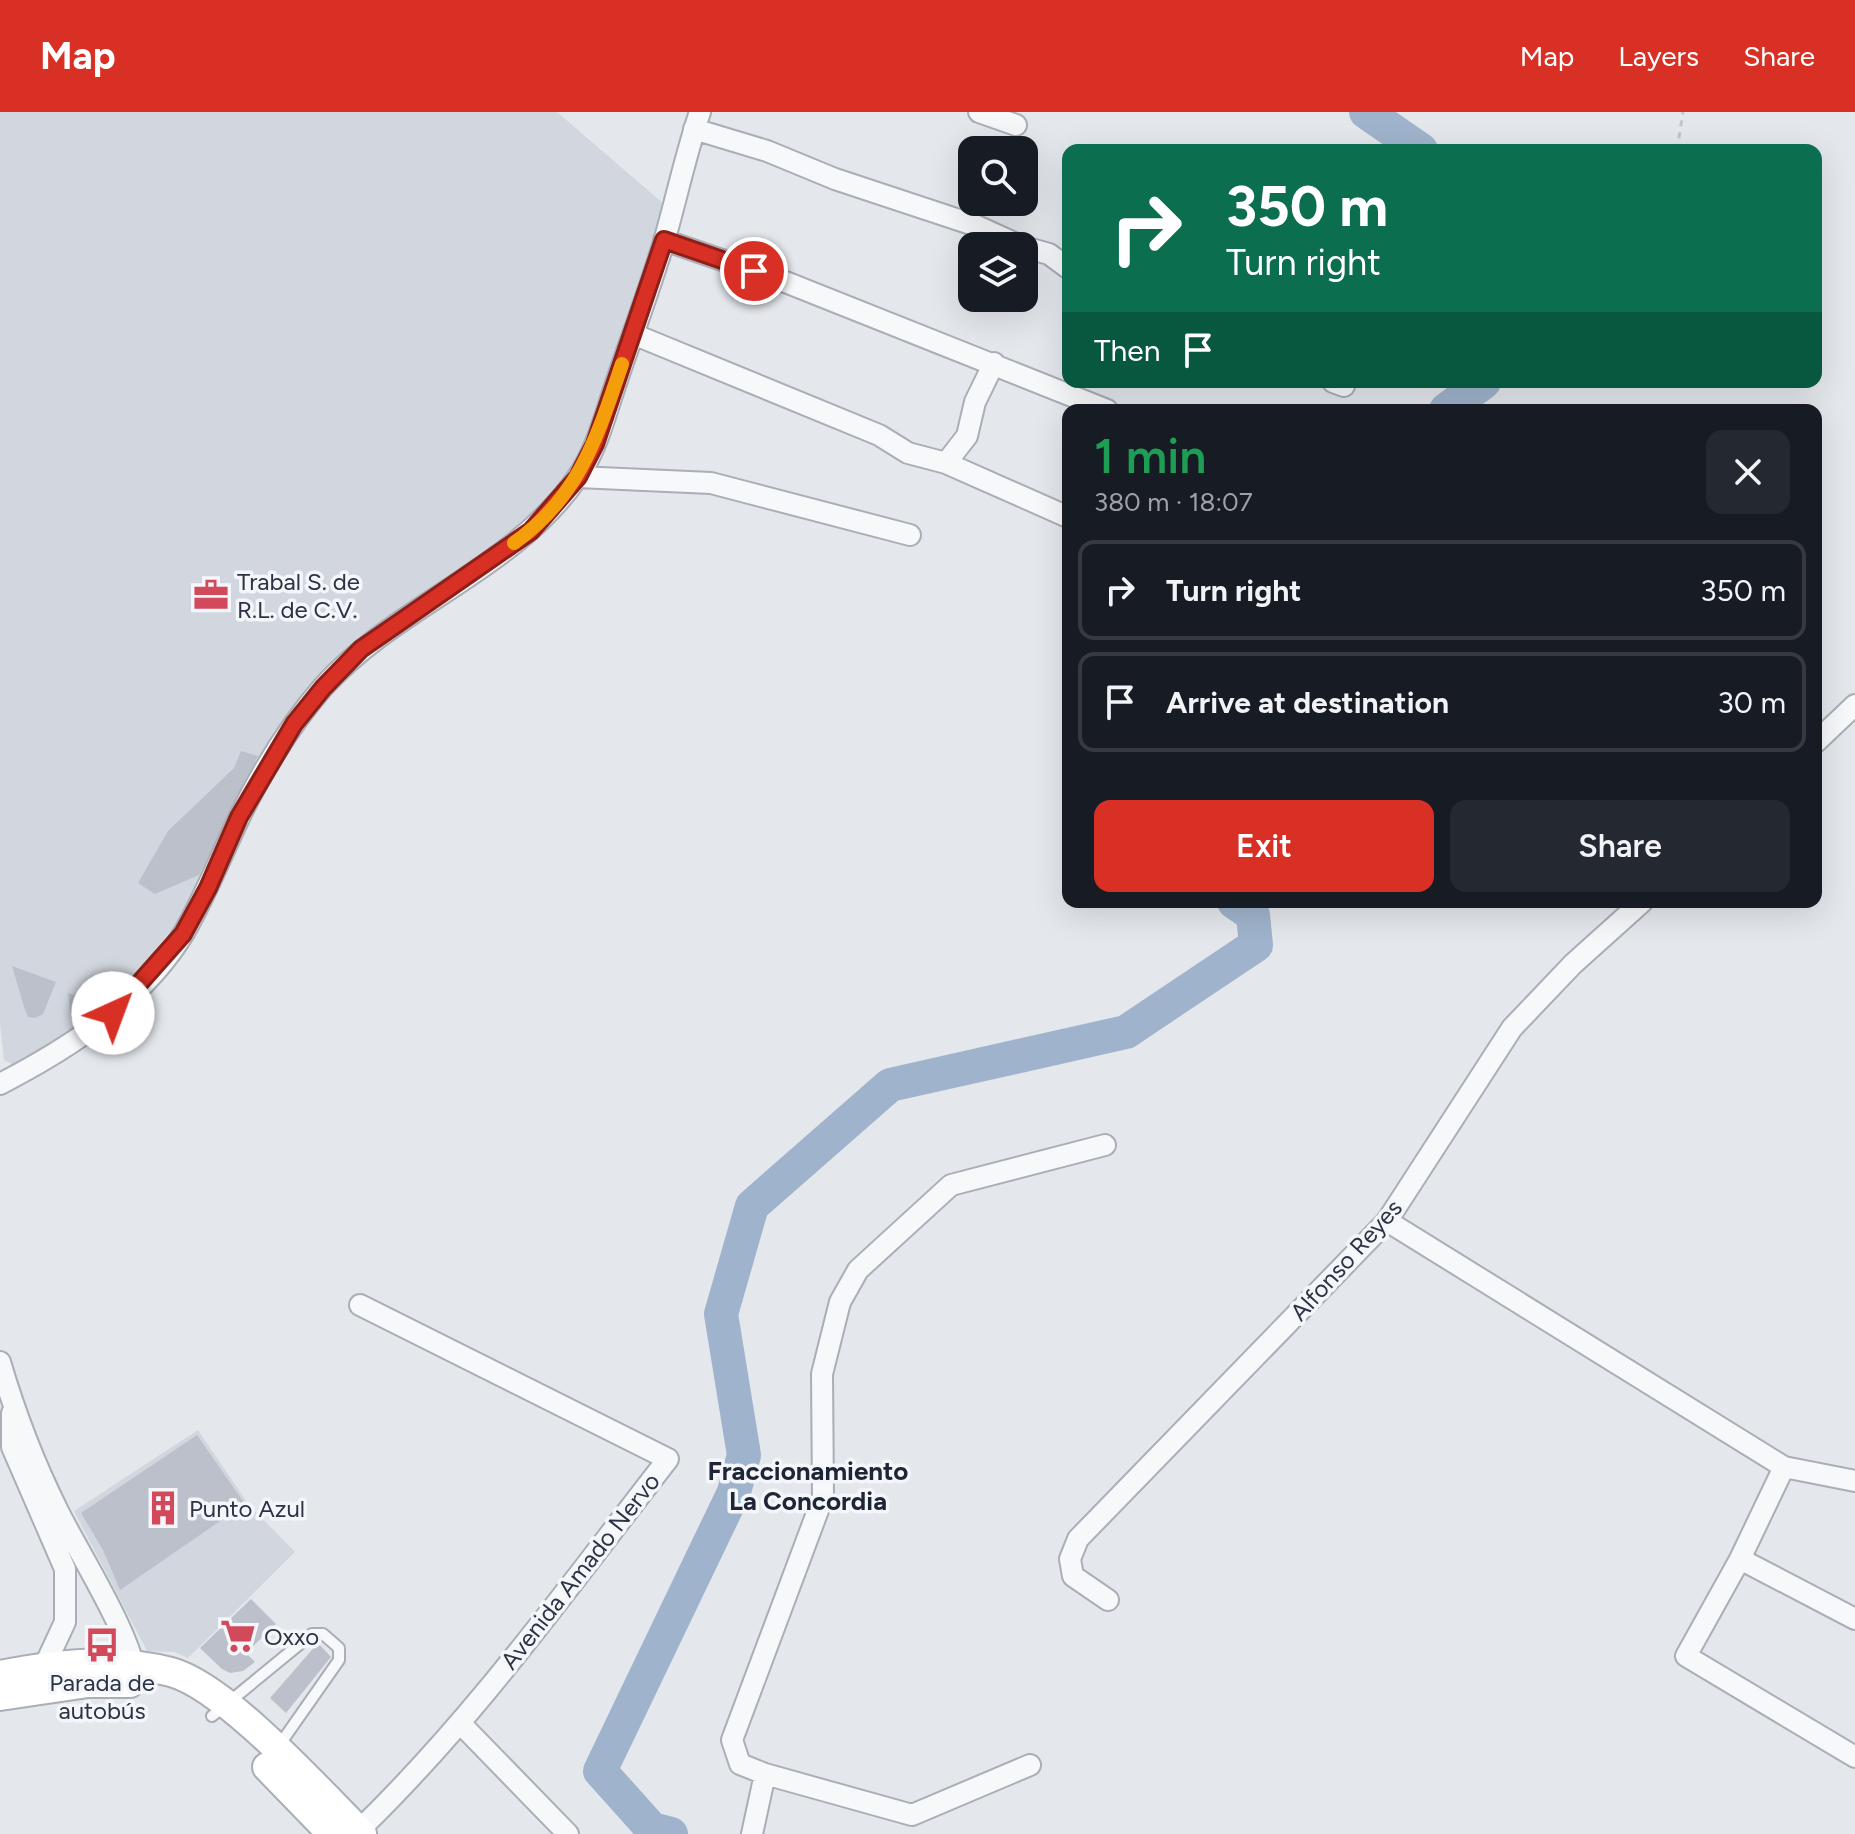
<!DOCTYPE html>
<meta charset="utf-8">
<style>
:root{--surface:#171b24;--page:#242831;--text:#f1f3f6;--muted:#9ea1a6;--line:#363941;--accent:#d93025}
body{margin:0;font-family:Figtree,sans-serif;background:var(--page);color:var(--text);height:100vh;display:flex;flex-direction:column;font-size:30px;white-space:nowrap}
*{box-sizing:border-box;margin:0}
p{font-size:26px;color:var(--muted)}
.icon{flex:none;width:44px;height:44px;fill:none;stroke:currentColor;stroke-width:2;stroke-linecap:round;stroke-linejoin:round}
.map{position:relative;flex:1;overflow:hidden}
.details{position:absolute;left:1062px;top:292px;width:760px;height:504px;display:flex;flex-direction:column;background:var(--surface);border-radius:16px;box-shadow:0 8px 32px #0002}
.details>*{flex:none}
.hud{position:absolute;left:1062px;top:32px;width:760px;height:244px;border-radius:16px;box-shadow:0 8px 32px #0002;background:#0b6e4f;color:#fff;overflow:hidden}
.controls{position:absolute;left:958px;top:24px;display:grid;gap:16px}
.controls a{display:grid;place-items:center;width:80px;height:80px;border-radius:16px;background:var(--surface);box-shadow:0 8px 32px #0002;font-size:40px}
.pin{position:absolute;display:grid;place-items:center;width:68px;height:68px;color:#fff;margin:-34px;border:4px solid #fff;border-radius:50%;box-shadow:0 2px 8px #0007}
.me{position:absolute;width:88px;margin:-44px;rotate:43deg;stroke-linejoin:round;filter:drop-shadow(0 0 6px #0008)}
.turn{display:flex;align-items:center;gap:28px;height:168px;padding:0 32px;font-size:36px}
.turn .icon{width:104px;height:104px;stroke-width:2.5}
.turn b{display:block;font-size:56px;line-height:68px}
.then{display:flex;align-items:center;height:76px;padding:0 32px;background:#0003;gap:16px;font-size:30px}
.round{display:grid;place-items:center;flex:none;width:84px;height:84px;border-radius:16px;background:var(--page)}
.headline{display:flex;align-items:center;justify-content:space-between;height:136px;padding:0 32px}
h1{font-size:48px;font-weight:600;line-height:60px;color:#1e9e55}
.primary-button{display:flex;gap:16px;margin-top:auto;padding:16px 32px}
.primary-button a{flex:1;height:92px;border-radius:16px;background:var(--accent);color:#fff;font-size:32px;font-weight:600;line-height:92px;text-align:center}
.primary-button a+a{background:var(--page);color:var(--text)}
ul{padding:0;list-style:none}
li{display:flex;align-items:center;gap:24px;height:100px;margin:0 16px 12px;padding:0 16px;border:4px solid var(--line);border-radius:16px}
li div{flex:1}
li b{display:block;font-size:30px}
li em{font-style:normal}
header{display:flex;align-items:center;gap:48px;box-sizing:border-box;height:112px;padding:0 40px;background:var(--accent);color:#fff}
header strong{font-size:38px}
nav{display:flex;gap:44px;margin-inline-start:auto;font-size:28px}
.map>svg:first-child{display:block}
.built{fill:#d2d6de}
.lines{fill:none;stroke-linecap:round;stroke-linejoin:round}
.river{stroke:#9fb4cc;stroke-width:34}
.building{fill:#bbc0ca}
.service-casing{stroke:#a9aeb7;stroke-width:14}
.minor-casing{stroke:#a9aeb7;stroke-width:24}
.secondary-casing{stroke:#a9aeb7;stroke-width:32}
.path{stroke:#c2c5cb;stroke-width:3;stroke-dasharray:6 6;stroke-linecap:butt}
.service{stroke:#f7f8fa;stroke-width:10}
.minor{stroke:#f7f8fa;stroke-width:20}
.secondary{stroke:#fff;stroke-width:28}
.route-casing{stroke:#8d1f18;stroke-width:20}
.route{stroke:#d93025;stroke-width:14}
.slow{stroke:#f59e0b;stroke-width:14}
.labels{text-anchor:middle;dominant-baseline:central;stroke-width:7;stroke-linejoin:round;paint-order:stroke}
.poi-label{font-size:24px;fill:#2b3445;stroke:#f4f6f9;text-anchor:start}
.street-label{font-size:24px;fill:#2b3445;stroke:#f4f6f9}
.neighbourhood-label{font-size:26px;font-weight:bold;fill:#1d2536;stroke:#f4f6f9}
</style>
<header>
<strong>Map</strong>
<nav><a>Map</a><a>Layers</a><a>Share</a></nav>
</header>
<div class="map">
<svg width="1855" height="1722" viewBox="0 0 1855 1722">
<rect width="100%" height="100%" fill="#e4e7ec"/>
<!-- built -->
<path class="built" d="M0,0h557l108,93 -57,180 -31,80 -40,46 -50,40 -144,102 -56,63 -15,22 -67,136 -29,49 -37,50 -63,57 -58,37 -14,-7 -4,-37z
M198,1318l51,75 46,47 -107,106 -14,-6 -27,-1 -73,-140z"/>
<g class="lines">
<!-- river -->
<path class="river" d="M1366,0l55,38
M1446,298l38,-28
M671,1722l-19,-5 -52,-58 134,-279 10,-37 -23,-141 31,-108 138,-121 236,-53 130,-87 -3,-30 -19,-13"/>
</g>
<!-- building -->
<path class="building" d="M241,639l17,5 -59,119 -44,19 -17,-11 30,-52 66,-63z
M12,854l44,16 -13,32 -8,4 -7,-1 -4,-10z
M68,881l30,10 -22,21 -5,-6z
M197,1323l48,69 -125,86 -17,-40 -22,-37z
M251,1487l25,25 -30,29 9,9 -12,9 -13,2 -8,-4 -22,-21z
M318,1531l13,14 -45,56 -16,-15z"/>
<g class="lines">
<!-- service casing -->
<g class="service-casing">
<path id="service" d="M212,1604l100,-82h11l16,14v12l-61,87"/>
</g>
<!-- minor casing -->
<g class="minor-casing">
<path id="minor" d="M979,0l37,13
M694,17l73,22 68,28 142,47 44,20
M664,128l119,41 324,129
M1024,135l25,7 19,14
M633,222l246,101 29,18 38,10 122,54
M1333,270l11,4
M946,351l21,-27 8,-34 19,-39
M578,365l133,6 199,52
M1816,630l39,-37
M0,972c70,-36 144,-84 185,-153 21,-37 36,-75 54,-113 22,-45 51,-93 84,-131 74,-82 190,-117 254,-209 20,-28 29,-66 40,-98 16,-47 34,-94 48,-142 12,-42 21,-85 35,-126
M1387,1109l397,246 71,14
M0,1250c15,51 34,101 58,149 18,37 77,130 77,166
M12,1301v34l53,122v53l-21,45
M1784,1355l-44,92 -54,97 169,101
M1740,1447l115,60
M1108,1488l-35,-24 -3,-17 8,-20 309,-318 125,-193 61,-64 69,-62
M461,1612l107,110
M1030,1653l-118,50 -147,-41 -25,-10 -8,-24 91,-243 -1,-123 18,-72 18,-32 93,-85 154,-40
M355,1722c118,-113 213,-247 313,-375l-308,-154
M752,1722l13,-60"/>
</g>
<!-- secondary casing -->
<g class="secondary-casing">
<path id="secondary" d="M0,1563c57,-11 114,-18 171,-3 55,15 148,119 191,162
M0,1584l88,-13h42
M267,1655l65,67"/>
</g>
<!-- path -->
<path class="path" d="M1677,38l6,-38"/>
<!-- service -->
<use href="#service" class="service"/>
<!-- minor -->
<use href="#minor" class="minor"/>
<!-- secondary -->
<use href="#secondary" class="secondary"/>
</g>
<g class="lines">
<!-- route casing -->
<g class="route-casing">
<path id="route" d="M113,901l70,-79 25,-46 31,-71 55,-93 29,-36 38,-39 170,-118 47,-54 17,-33 69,-204 90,31"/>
</g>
<!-- route -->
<use href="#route" class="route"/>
<!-- slow -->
<path class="slow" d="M514,431c66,-47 83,-106 108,-179"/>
</g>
<!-- icons -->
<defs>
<g id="office-bare" transform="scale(2.76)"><path d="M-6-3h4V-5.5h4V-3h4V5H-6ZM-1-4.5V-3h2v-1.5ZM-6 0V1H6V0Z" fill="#d1495b" stroke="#f4f6f9" stroke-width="2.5" paint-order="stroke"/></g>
<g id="building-bare" transform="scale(2.76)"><path d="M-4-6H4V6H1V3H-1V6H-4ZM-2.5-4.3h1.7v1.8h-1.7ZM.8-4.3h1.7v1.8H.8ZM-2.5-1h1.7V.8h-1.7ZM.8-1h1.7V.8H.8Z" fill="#d1495b" stroke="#f4f6f9" stroke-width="2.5" paint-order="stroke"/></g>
<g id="supermarket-bare" transform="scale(2.76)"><path d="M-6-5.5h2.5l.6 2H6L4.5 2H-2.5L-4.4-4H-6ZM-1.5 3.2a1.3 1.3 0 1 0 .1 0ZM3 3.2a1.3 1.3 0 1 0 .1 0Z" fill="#d1495b" stroke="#f4f6f9" stroke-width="2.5" paint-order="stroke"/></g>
<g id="bus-bare" transform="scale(2.76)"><path d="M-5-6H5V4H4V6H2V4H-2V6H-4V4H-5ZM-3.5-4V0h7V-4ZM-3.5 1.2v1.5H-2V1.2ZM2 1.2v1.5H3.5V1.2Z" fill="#d1495b" stroke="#f4f6f9" stroke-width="2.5" paint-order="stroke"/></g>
</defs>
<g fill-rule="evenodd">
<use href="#office-bare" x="211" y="483"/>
<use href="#building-bare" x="163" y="1396"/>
<use href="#supermarket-bare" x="238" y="1524"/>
<use href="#bus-bare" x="102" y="1533"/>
</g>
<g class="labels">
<!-- poi labels -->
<g class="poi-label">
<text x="237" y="469">Trabal S. de<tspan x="237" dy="28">R.L. de C.V.</tspan></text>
<text x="189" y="1396">Punto Azul</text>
<text x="264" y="1524">Oxxo</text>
<text x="102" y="1570" text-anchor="middle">Parada de<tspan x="102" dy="28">autobús</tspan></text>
</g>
<!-- street labels -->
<g class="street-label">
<text transform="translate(1346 1148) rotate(-48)">Alfonso Reyes</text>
<text transform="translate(580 1459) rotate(-52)">Avenida Amado Nervo</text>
</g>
<!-- neighbourhood labels -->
<g class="neighbourhood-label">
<text x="808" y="1359">Fraccionamiento<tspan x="808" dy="30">La Concordia</tspan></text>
</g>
</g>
</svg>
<div class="controls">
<a><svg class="icon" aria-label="search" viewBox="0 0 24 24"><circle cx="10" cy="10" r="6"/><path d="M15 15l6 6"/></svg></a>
<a><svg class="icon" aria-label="layers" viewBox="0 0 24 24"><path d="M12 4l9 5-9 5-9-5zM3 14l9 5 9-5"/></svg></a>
</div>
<div class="pin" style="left:754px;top:159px;background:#d93025"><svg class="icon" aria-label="arrive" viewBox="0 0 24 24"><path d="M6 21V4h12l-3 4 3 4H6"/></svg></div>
<svg class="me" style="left:113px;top:901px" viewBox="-20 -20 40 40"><circle r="19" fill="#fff"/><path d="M0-13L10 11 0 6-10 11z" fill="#d93025"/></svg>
<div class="hud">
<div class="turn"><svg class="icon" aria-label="right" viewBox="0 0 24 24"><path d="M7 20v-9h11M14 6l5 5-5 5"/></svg><div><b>350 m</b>Turn right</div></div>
<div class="then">Then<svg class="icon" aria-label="arrive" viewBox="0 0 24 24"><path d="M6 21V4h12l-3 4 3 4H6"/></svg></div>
</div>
<section class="details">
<div class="headline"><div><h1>1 min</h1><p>380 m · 18:07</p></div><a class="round"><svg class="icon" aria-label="close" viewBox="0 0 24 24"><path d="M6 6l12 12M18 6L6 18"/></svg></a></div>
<ul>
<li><svg class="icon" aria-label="right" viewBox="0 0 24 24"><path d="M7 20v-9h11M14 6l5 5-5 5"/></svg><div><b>Turn right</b></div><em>350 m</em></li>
<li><svg class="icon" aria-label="arrive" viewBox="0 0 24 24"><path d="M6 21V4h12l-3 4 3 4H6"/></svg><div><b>Arrive at destination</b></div><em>30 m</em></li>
</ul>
<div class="primary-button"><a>Exit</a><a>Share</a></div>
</section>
</div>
